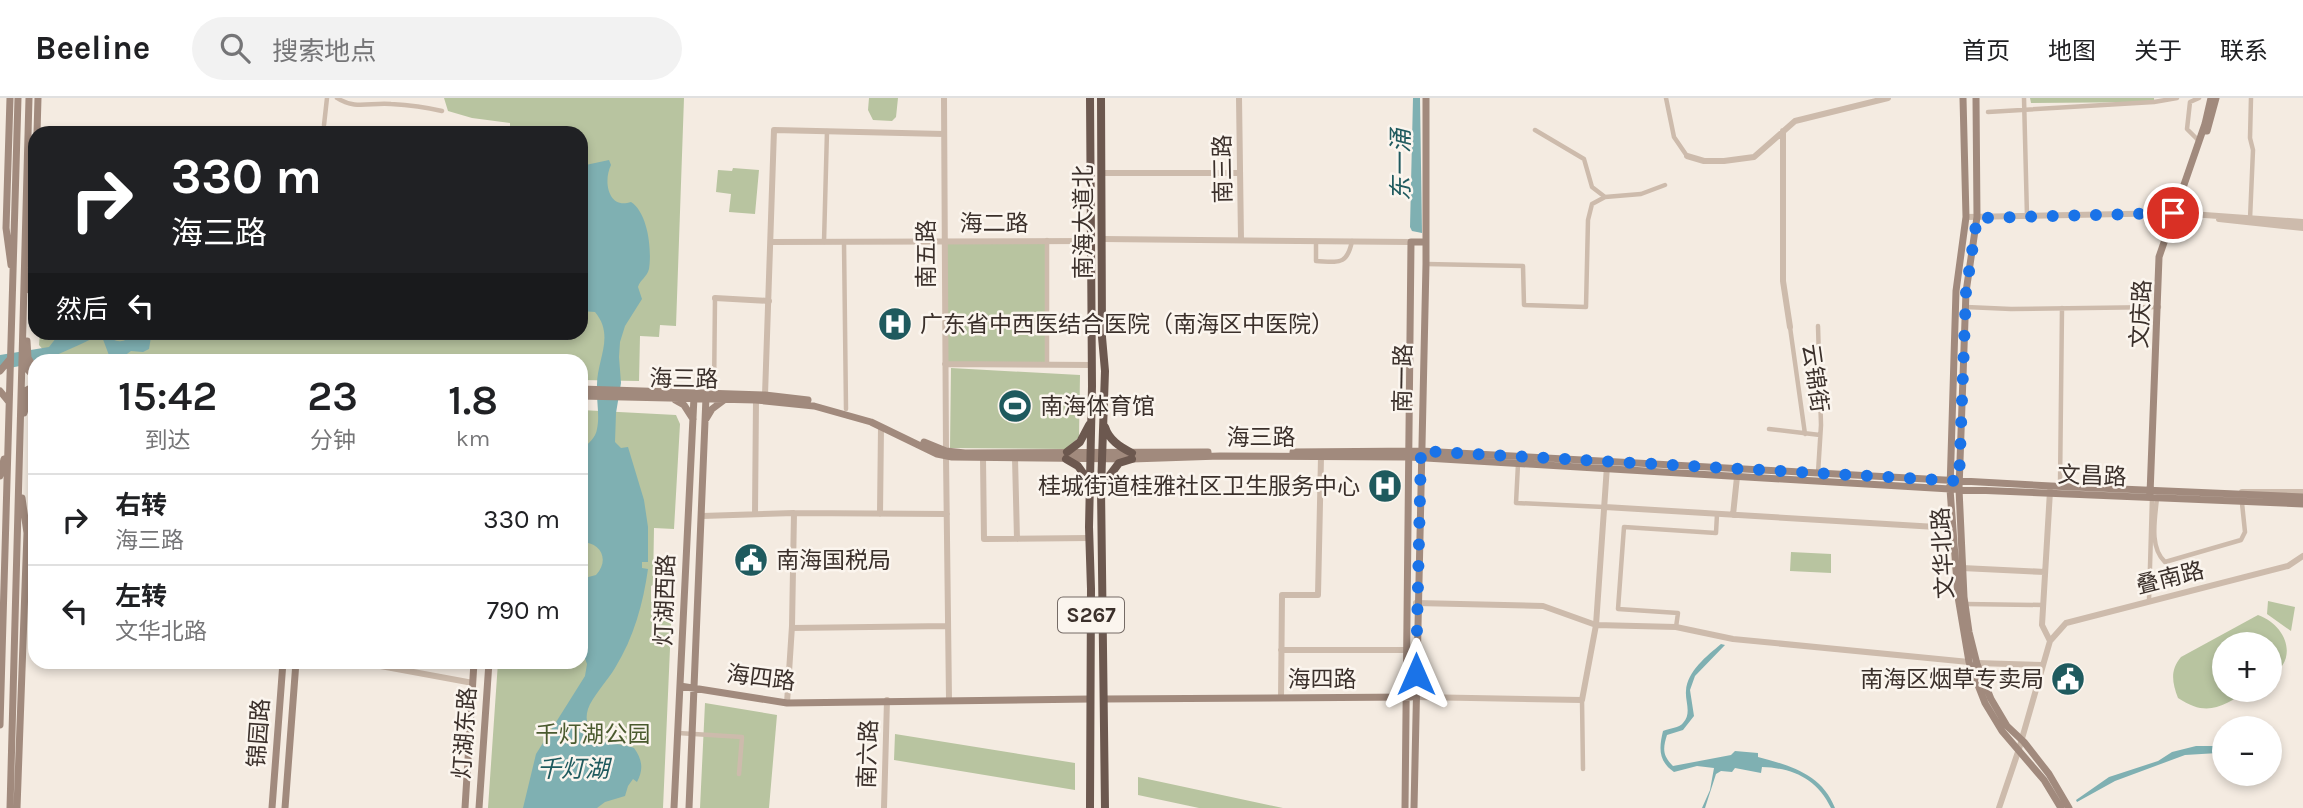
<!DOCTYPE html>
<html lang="zh">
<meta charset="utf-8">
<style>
:root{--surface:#fff;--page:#f2f2f2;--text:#202124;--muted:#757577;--line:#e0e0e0}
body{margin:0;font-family:Karla,"Noto Sans SC",sans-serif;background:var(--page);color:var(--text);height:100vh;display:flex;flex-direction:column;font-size:26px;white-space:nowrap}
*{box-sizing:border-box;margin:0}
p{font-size:23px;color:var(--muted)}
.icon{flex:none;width:38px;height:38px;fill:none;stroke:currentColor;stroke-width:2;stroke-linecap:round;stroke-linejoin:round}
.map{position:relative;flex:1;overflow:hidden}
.drawer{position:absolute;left:28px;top:256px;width:560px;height:315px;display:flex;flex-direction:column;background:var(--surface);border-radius:21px;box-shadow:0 4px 10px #0003}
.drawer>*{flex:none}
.hud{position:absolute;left:28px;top:28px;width:560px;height:214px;border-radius:21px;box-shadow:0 4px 10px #0003;background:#202124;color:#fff;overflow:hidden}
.buttons{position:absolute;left:2212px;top:534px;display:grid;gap:14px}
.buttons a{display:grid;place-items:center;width:70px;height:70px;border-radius:50%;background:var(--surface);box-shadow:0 4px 10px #0003;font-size:35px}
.pin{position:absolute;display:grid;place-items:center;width:60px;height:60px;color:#fff;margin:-30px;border:4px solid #fff;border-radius:50%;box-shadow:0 2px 7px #0007}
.me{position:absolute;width:77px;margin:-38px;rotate:0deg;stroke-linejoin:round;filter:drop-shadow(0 0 5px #0008)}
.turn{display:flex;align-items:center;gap:24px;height:147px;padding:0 28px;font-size:32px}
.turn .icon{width:91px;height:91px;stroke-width:2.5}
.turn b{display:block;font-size:49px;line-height:60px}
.then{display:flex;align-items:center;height:66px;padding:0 28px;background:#0003;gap:14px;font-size:26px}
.eta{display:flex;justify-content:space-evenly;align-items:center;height:119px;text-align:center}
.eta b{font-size:42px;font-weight:600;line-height:49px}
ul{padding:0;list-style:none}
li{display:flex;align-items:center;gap:21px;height:91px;padding:0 28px;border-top:2px solid var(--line)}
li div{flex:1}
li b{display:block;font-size:26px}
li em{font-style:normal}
header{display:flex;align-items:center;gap:42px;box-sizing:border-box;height:98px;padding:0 35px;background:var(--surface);border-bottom:2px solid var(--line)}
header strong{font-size:33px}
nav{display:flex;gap:38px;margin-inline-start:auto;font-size:24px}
.search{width:490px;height:63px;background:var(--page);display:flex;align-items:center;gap:18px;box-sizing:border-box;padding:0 24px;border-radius:38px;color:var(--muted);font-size:26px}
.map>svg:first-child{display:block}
.green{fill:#b8c4a0}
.water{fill:#7fb0b2}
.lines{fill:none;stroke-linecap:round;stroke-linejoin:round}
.minor{stroke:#cdbbac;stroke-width:4.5}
.tertiary{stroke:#cdbbac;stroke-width:6}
.secondary{stroke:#a18a7d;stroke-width:7}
.trunk{stroke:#6c584f;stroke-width:8}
.route{stroke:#1a73e8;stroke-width:12;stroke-dasharray:0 21.6}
.labels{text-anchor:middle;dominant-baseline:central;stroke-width:5;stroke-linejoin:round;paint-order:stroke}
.shield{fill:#fbf5ee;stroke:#756b66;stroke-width:2}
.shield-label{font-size:21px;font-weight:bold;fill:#3b302b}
.street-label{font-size:23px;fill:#3b302b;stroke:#fbf5ee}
.poi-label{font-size:23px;fill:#3b302b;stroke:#fbf5ee;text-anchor:start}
.park-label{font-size:23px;fill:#4a5a2e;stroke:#fbf5ee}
.water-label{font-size:24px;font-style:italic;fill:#1f5a5e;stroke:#fbf5ee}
</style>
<header>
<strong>Beeline</strong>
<div class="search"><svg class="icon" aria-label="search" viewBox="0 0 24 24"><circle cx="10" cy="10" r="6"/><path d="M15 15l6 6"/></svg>搜索地点</div>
<nav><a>首页</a><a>地图</a><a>关于</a><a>联系</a></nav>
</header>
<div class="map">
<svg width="2303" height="710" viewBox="0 0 2303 710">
<rect width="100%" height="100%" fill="#f4ebe1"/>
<!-- green -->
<path class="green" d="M444,0h240l-8,228 -16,-1 -1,12 -19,-1 -1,45 -58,-1v-20h-529l-13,-15 1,-13h541v-199h-71v-10l-38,-5 -24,-7z
M869,0h29l-2,19 -4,4 -19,-1 -5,-10z
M2030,0h124v4l-123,1z
M733,70l26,2 -4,44 -26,-2 2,-18 -15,-2 2,-22 14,1z
M1047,142v124h-102l-2,-123z
M951,270l129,7 -1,62 -13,12 -116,-1z
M581,312l95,5 4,9 -6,105 -20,-1 -1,57 -2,1v16l21,1 -9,205h-175l10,-146h83z
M1791,454l40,2v19l-41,-2z
M2268,503l27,6 -4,24 -24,-17z
M2258,517c28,10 42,44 12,62v-33h-46v46h26c-28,16 -42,28 -72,8 -6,-16 -8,-28 3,-41z
M705,605l72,12 -8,93h-69z
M895,636l180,29v27l-181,-30z
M1138,679l145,31h-84l-61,-13z"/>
<!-- water -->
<path class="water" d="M1413,0h7l2,135 -10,-2 -2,-4z
M609,62l2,5c-8,16 -3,45 20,37 17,11 21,48 18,67 -2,8 -9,11 -11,18l4,12 -17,27 -5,16 -1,15 2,26 -5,30 -1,29 6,6 7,-1 16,53 4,27v35h-6v6l6,1c-5,35 -14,68 -33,99 -7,12 -23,29 -27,41 -3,9 -1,18 5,25 11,13 27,8 41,14 8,11 10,21 3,34l-4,-3 -5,7 -3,10 -20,6 -8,6h-74l13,-54 49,-78 2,-12 -6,-17v-68l15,-4c14,-15 5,-33 -15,-33v-93c7,-4 15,-12 16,-20 3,-14 -1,-30 0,-44 0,-26 18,-49 -2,-73l-14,-1v-145z
M60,235h46c8,11 20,11 27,0h12l6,4 -2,12 -6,3 -12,-1c-7,5 -12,9 -21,7l-9,-24c-31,16 -65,32 -101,35v-14l49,-8z
M1721,546l4,1 -30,31 -5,14 4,26 -11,14 -16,5c-4,13 -5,20 6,31l58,-11 4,-4 23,2v4c31,8 64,17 77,51h-4c-14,-29 -38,-40 -69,-41l-1,6 -26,-5 -3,4 -11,-1 -5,3 -11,34h-3l8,-18 4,-22 -17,-2 -23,6c-16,-11 -15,-24 -11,-41 7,-3 16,-3 20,-8 9,-9 2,-22 3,-32 1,-20 21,-35 35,-47z
M2196,648h24l4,8v16l-2,-13 -4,-4 -33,2 -70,26 -38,21 -1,-2 33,-23 49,-16 14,-9z"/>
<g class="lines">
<!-- minor -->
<path class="minor" d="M337,0c18,12 34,4 54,6 18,1 34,3 51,7
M1666,0l8,39 13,19
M2024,0l3,118
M1988,14l166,-10 23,-4
M324,27l3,-27
M1535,32l49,29 8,28 13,10
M2199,43l-12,-12 3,-27 9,-4
M2250,121l3,-69 -3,-12 1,-40
M1316,143v20c22,1 31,5 36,-20
M824,144l3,-111
M844,144l2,167
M1426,166l97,2 1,39 62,2 2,-87 4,-16 13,-7 36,-3 24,-9
M1966,209l45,2 148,-2
M1818,228l3,99 -3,48
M1790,229l15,107
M1047,266v-124
M714,295l1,-95
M1769,331l51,6
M1518,366l-2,39 88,4
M2060,388l2,-178
M2157,400c-2,21 -8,49 8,64l76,-22 4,-8 -3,-29
M2149,503l3,-103
M1965,506l78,1
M1676,529l2,-14 -60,-4 6,-82 92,6 1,-19
M1582,602l1,69
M678,635l64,4 -3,37"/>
<!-- tertiary -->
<path class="tertiary" d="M944,0l2,353
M1239,0l2,141
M1783,33v150l7,46
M1687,58l17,5h20l30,-4 41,-36 93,-23
M1102,75h138
M1966,119l211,-4 126,9
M2219,121l84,9
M1103,141l308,3
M772,144l319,-1
M715,200l54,3
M945,266l146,1
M765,297l9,-265 170,4
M946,359l3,242
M983,360l1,81 105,-1
M1015,360l2,81
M2242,394h61
M1605,409l348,21
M755,416l1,-114
M880,416l1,-87
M1733,417l4,-38
M702,418l92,-3 153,1
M1962,470l83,4
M1416,505l127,3 53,19 80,2 57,12 236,23
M792,530l156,-2
M2050,543l-8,-16 8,-134
M1281,552h126
M359,564l114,21
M1976,565l67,2
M1416,599l166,3 14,-75 11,-159
M1281,600l1,-103h36l3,-138
M787,605l5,-77 2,-113
M884,710l3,-108
M1999,710l20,-59 31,-108 16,-18 222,-57 15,-10"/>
<!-- secondary -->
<path class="secondary" d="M10,0l-4,130 5,37
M1963,0l3,119 -10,74 -6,198 8,108 11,65 16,41 17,28 42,49 17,28
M1976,0l1,119 -11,75 -7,197 5,108 5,35 8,32 14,35 16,27 17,16 25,32 20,34
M2207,33l9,-33
M37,35l1,-35
M26,192l7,-27 2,-39
M27,243l1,17 7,11
M24,260l3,11 8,9
M0,273l10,-12
M581,291l184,6 43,5
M0,293l9,11
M581,298l175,4 58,6 57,16 66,32 15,3 180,2 88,-3 189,1 541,32 353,15
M675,302l9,5 9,14
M21,304l6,-12 8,-4
M24,315l4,-14 7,-7
M706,321l6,-10 12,-9
M924,344l22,9 19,2 243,-1
M1293,354l128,-1 630,35 252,11
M0,378l4,-17
M2150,396l9,-237 46,-133 6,-26
M680,588l107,17 303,-4
M1104,601l307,-2
M0,627l18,-627
M10,710l19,-710
M17,710l10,-275 -5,-35
M272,710l11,-146
M285,710l11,-146
M465,710l9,-146
M479,710l10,-146
M674,710l20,-411
M689,710l17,-411
M1405,710l6,-566h14
M1414,710l12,-544v-166"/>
<!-- trunk -->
<path class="trunk" d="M1090,0l2,288 -3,141 2,62 -1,219
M1101,0l1,239 3,34 -4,118 4,319
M1105,329c4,13 15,20 27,26
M1067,354l13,-10 9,-17
M1066,361l12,7 10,14
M1104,385l15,-20 13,-4"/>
</g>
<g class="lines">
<!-- route -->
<path class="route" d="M1416,576l5,-223 538,30 7,-189 11,-74 196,-5"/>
</g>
<!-- icons -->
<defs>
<g id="hospital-disc" transform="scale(1.75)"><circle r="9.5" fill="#1f5a5e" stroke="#fbf5ee"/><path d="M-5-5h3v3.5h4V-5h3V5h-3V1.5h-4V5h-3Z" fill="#fff"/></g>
<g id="stadium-disc" transform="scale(1.75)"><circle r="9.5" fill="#1f5a5e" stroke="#fbf5ee"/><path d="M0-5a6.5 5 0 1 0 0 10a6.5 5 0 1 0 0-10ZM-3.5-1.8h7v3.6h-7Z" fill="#fff"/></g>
<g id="civic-disc" transform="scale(1.75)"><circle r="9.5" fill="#1f5a5e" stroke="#fbf5ee"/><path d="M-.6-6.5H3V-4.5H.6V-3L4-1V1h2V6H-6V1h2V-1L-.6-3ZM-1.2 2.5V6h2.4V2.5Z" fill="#fff"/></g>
</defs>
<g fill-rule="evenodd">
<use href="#hospital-disc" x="895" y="226"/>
<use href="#stadium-disc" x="1015" y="308"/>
<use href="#hospital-disc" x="1385" y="388"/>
<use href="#civic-disc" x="751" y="462"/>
<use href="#civic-disc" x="2068" y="581"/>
</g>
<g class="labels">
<!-- shield labels -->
<rect class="shield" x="1058" y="499.5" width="66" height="35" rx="5"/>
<g class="shield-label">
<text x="1091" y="517">S267</text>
</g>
<!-- street labels -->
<g class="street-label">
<text transform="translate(1223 71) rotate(-91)">南三路</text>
<text transform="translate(1083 124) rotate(-90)">南海大道北</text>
<text x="994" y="125">海二路</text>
<text transform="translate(926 156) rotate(-90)">南五路</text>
<text transform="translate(2141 216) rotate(-87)">文庆路</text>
<text transform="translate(1403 280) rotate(-89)">南一路</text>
<text transform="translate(1815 280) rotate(82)">云锦街</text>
<text transform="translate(684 281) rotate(1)">海三路</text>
<text x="1261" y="339">海三路</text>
<text transform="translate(2092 378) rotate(2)">文昌路</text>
<text transform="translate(1943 455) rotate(-93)">文华北路</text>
<text transform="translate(2170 480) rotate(-14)">叠南路</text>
<text transform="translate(665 502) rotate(-88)">灯湖西路</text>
<text transform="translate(761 580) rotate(7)">海四路</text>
<text x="1322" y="581">海四路</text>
<text transform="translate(259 635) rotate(-86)">锦园路</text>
<text transform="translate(465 635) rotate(-86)">灯湖东路</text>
<text transform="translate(868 656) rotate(-88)">南六路</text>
</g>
<!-- poi labels -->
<g class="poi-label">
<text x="920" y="226">广东省中西医结合医院（南海区中医院）</text>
<text x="1040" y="308">南海体育馆</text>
<text x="1360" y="388" text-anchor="end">桂城街道桂雅社区卫生服务中心</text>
<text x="776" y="462">南海国税局</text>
<text x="2044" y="581" text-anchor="end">南海区烟草专卖局</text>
</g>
<!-- park labels -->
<g class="park-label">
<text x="593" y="636">千灯湖公园</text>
</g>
<!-- water labels -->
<g class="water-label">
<text transform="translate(1401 67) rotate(-90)">东一涌</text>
<text x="573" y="671">千灯湖</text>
</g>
</g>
</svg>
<div class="buttons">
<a>+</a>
<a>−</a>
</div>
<div class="pin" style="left:2173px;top:115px;background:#d93025"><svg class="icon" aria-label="arrive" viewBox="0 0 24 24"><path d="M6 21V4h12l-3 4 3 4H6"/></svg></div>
<svg class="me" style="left:1416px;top:576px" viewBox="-20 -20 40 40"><path d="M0-17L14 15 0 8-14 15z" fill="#1a73e8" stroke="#fff" stroke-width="4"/></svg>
<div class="hud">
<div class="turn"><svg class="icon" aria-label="right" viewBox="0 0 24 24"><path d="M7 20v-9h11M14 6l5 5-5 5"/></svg><div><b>330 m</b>海三路</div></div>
<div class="then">然后<svg class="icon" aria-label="left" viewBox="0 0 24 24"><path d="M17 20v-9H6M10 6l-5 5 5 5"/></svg></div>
</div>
<section class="drawer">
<div class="eta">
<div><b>15:42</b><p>到达</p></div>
<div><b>23</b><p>分钟</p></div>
<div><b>1.8</b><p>km</p></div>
</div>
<ul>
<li><svg class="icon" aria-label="right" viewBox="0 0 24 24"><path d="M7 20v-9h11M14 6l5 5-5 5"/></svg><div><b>右转</b><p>海三路</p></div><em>330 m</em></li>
<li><svg class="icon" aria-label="left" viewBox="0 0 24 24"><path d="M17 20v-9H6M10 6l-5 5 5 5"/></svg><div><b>左转</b><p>文华北路</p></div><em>790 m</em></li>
</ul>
</section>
</div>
